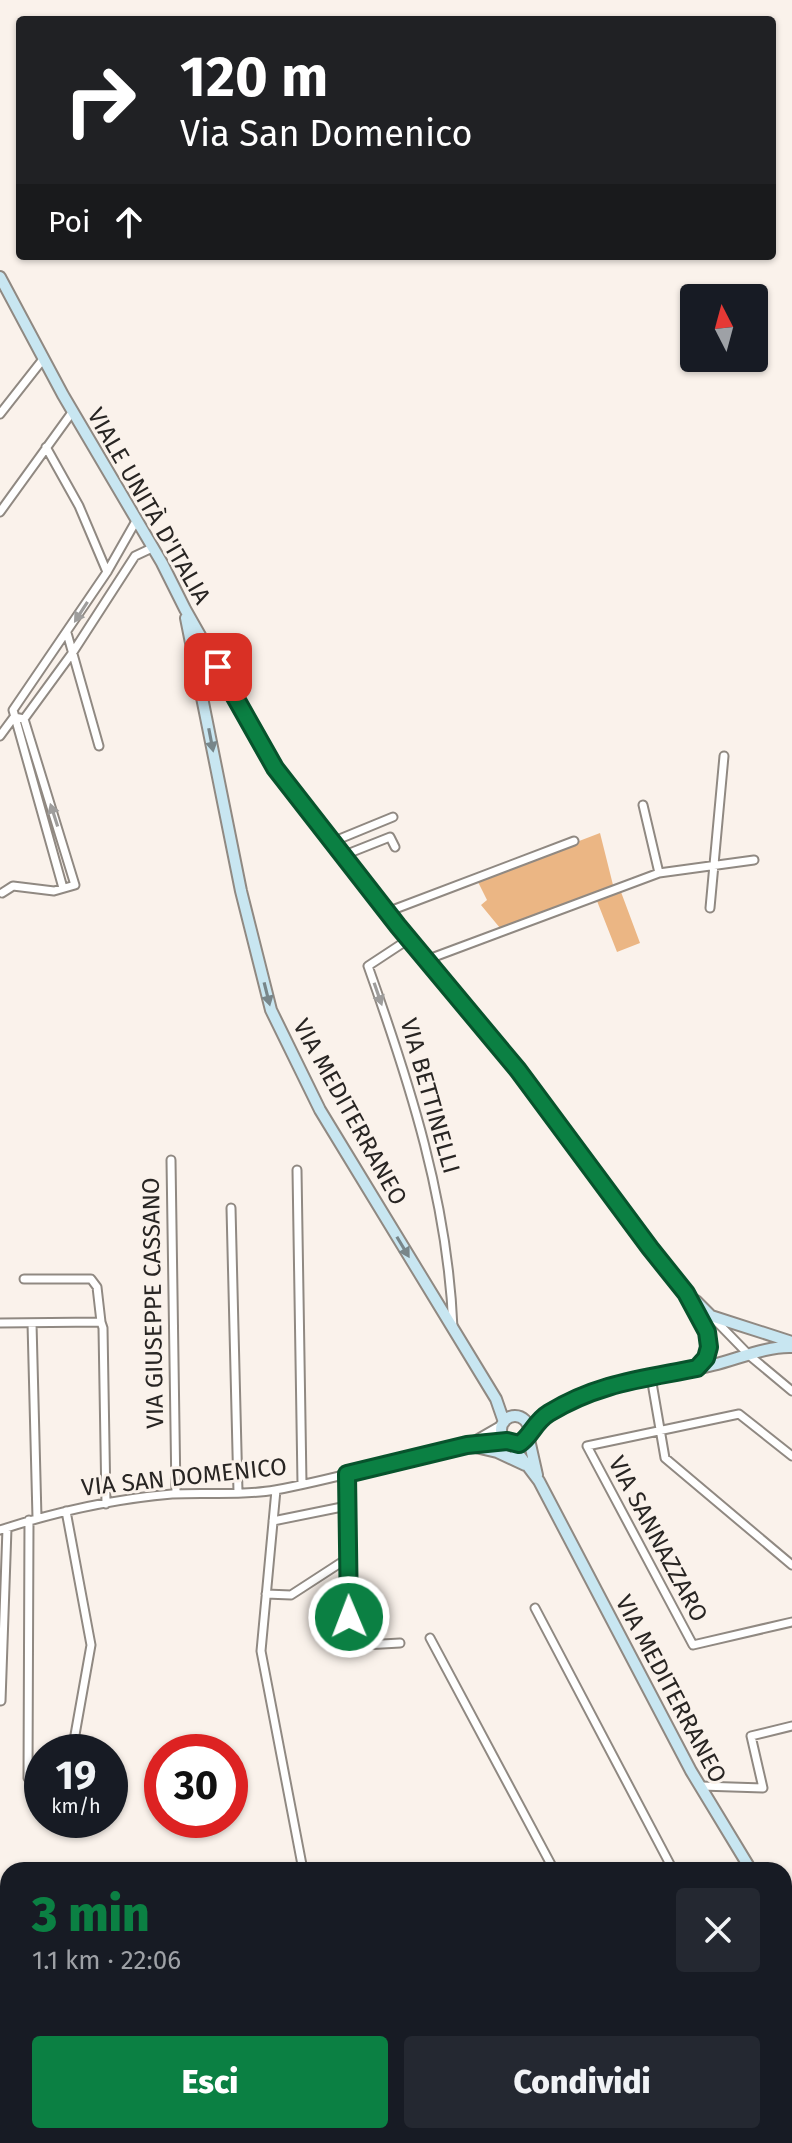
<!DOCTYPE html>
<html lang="it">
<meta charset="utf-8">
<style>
:root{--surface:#171b24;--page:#242831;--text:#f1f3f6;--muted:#9ea1a6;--accent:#0b8043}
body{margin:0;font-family:"Fira Sans",sans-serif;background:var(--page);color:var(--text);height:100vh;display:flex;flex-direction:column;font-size:30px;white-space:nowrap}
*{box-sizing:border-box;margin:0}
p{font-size:26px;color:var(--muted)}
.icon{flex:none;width:44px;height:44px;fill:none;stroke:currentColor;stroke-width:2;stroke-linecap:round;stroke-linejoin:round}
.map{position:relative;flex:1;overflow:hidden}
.drawer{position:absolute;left:0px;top:1862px;width:792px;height:282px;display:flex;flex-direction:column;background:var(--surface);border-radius:24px 24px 0 0;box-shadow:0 2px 6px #0004}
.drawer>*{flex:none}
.guide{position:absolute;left:16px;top:16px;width:760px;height:244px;border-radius:8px;box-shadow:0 2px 6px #0004;background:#202124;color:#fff;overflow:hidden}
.needle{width:52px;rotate:354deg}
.buttons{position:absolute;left:680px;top:284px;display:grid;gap:16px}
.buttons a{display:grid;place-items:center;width:88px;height:88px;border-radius:8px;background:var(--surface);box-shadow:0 2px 6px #0004;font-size:40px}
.speed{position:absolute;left:24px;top:1734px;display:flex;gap:16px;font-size:40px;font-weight:700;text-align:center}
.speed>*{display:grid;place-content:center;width:104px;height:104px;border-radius:50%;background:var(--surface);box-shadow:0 2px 6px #0004;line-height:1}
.speed small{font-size:20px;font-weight:400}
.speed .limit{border:12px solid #d22;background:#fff;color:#111}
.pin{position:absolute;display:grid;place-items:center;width:68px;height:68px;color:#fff;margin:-34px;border-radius:16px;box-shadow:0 4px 12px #0006}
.me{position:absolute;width:88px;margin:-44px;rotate:359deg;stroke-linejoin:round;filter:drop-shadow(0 0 6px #0008)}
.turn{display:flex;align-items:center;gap:28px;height:168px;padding:0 32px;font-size:36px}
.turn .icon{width:104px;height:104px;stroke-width:2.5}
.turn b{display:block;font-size:56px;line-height:68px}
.then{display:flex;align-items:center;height:76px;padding:0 32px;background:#0003;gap:16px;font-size:30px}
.round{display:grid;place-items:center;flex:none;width:84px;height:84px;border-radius:8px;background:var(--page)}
.head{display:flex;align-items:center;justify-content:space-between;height:136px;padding:0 32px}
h1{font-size:48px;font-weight:800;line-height:60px;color:var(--accent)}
.cta{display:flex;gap:16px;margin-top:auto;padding:16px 32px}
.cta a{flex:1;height:92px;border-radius:8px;background:var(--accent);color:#fff;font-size:32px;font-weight:800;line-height:92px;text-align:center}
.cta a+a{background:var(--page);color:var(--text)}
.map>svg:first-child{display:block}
.green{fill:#ebb684}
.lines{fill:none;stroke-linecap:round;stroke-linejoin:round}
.street-casing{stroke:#908982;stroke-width:11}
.secondary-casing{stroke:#908982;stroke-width:14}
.street{stroke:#fff;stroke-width:7}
.secondary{stroke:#c8e6f1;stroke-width:10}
.oneway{fill:#9e9d9c}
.oneway2{fill:#78868a}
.route-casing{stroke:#07532c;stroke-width:20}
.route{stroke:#0b8043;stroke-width:14}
.labels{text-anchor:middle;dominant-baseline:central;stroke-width:6;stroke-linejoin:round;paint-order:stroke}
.street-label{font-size:24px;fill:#282523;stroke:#faf2eb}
</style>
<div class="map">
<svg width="792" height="2143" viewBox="0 0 792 2143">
<rect width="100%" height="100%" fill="#faf2eb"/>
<!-- green -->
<path class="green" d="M600,833l13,52 -113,43 -19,-23 6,-5 -10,-20z
M621,892l19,51 -23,9 -20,-51z"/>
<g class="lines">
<!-- street casing -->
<g class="street-casing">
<path id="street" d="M0,414l44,-56
M46,447l33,59 28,66
M0,512l73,-101
M67,633l32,113
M24,719l49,-67 62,-96 17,-8
M0,736l14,-19
M643,805l16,68
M332,842l61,-25
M342,856l48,-19 5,10
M63,888l-50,-178 94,-138 29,-51
M2,893l11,-7 41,5 21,-6 -51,-166 -10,-2
M710,908l14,-152
M387,912l187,-71
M409,939l-41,27c42,118 80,236 85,362
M426,960l233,-87 95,-13
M171,1160l5,334
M297,1170l5,314
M231,1208l7,284
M24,1279h67l6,8 4,35
M712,1317l38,39 42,35
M0,1323l101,-1 2,6 3,176
M32,1323l5,195
M651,1377l14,81 127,107
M470,1443l33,-19
M792,1456l-53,-42 -152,32 106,199 99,-23
M347,1474l2,159 -2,13 53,-3
M276,1490l-15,161 42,219
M66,1511l25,134 -18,101
M273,1521l74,-15
M0,1530c55,-18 114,-31 172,-36 34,-2 70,2 103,-4 78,-14 153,-41 232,-49
M266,1594l25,1 57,-37
M535,1608l138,262
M430,1638l124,232
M1,1701l6,-173
M28,1778l1,-258
M701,1786l62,2 -12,-52 41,-10
M784,2079l8,-2
M507,2136v7
M618,2136l2,7
M65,2143l1,-7
M167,2143l1,-7
M262,2143l1,-7
M355,2143v-7
M430,2143l8,-7"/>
</g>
<!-- secondary casing -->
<g class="secondary-casing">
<path id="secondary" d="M0,277l63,118 99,168 23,46 90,159 112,144 131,158 132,178 36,45 13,22 10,32 -3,11 -9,10
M186,618l55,273 30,119 49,100 176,289 8,23
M696,1301l15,15 81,26
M501 1430a14 14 0 1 1 28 0a14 14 0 1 1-28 0Z
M529,1431c47,-51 122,-51 184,-66 25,-6 53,-19 79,-18
M528,1435l9,40
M511,1444l28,37 152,290 60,99
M467,1445l30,7 28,13
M784,1924l8,13"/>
</g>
<!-- street -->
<use href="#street" class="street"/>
<!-- secondary -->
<use href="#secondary" class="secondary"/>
</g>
<!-- one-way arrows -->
<defs><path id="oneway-solid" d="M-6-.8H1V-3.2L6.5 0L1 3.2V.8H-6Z" transform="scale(2)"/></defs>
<g class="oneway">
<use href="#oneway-solid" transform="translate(81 612) rotate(123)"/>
<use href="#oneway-solid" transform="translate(54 815) rotate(-108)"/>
<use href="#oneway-solid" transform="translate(378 994) rotate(71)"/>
</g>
<g class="oneway2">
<use href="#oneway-solid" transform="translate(211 740) rotate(79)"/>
<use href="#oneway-solid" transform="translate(267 994) rotate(76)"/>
<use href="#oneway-solid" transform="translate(403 1247) rotate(59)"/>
</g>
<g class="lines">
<!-- route casing -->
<g class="route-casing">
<path id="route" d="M218,667l57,101 123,158 120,144 132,178 36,45 21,39 2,15 -3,11 -9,10c-54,11 -99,15 -148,45 -15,9 -18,24 -30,31l-12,-3 -40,4 -120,29 2,143"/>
</g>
<!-- route -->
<use href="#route" class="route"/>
</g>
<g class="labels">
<!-- street labels -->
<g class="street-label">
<text transform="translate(149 506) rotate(60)">VIALE UNITÀ D'ITALIA</text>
<text transform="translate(430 1096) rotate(74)">VIA BETTINELLI</text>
<text transform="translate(350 1112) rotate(61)">VIA MEDITERRANEO</text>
<text transform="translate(153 1303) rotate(-91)">VIA GIUSEPPE CASSANO</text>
<text transform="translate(184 1477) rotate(-6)">VIA SAN DOMENICO</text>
<text transform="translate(658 1539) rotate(62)">VIA SANNAZZARO</text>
<text transform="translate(671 1689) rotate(62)">VIA MEDITERRANEO</text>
</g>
</g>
</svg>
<div class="buttons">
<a><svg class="needle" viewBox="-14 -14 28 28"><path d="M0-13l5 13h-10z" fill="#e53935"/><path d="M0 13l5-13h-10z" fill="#9ea1a6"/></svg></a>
</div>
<div class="speed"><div>19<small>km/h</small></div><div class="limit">30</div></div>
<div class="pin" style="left:218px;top:667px;background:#d93025"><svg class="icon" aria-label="arrive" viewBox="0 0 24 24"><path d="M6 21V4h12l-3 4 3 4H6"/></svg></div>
<svg class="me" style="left:349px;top:1617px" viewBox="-20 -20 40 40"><circle r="17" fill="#0b8043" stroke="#fff" stroke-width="3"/><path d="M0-11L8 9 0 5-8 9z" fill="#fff"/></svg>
<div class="guide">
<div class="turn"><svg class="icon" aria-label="right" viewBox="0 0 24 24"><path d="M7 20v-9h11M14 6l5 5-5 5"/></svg><div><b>120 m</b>Via San Domenico</div></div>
<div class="then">Poi<svg class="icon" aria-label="ahead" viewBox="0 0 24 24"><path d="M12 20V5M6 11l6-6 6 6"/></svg></div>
</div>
<section class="drawer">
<div class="head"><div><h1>3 min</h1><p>1.1 km · 22:06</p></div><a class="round"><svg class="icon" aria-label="close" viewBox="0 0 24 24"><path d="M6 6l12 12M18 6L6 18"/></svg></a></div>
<div class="cta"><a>Esci</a><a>Condividi</a></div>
</section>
</div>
